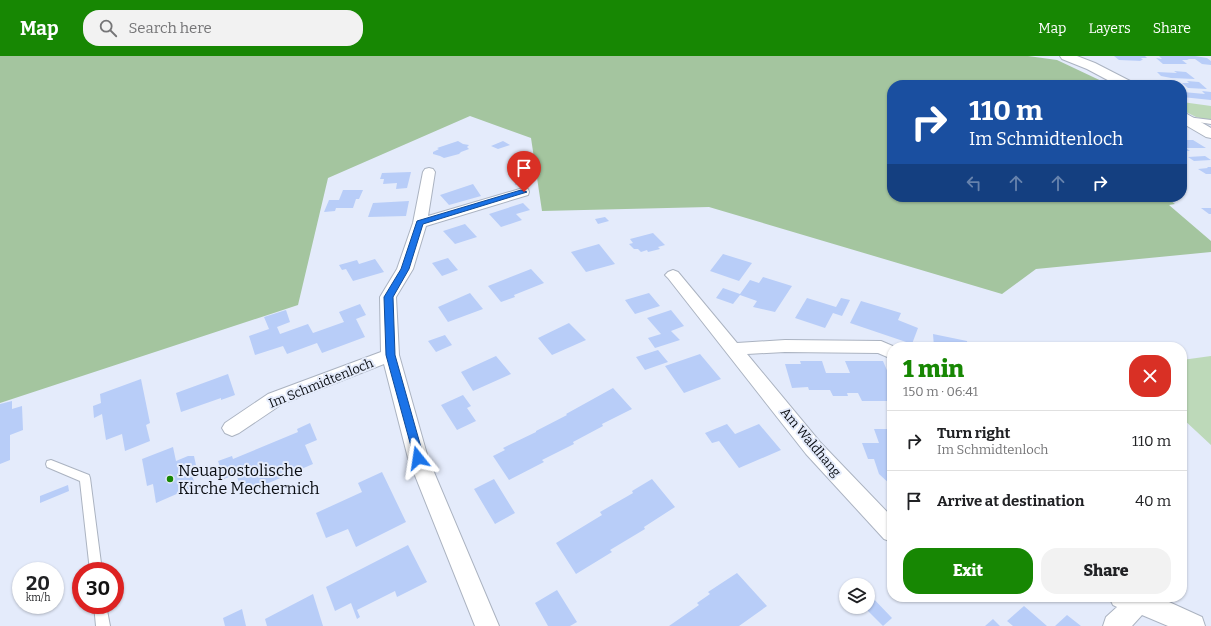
<!DOCTYPE html>
<meta charset="utf-8">
<style>
:root{--surface:#fff;--page:#f2f2f2;--text:#202124;--muted:#757577;--line:#e0e0e0;--accent:#178703}
body{margin:0;font-family:Bitter,serif;background:var(--page);color:var(--text);height:100vh;display:flex;flex-direction:column;font-size:15px;white-space:nowrap}
*{box-sizing:border-box;margin:0}
p{font-size:13px;color:var(--muted)}
.icon{flex:none;width:22px;height:22px;fill:none;stroke:currentColor;stroke-width:2;stroke-linecap:round;stroke-linejoin:round}
.map{position:relative;flex:1;overflow:hidden}
.details{position:absolute;left:887px;top:286px;width:300px;height:260px;display:flex;flex-direction:column;background:var(--surface);border-radius:16px;box-shadow:0 1px 3px #0004}
.details>*{flex:none}
.guide{position:absolute;left:887px;top:24px;width:300px;height:122px;border-radius:16px;box-shadow:0 1px 3px #0004;background:#1a4fa0;color:#fff;overflow:hidden}
.tools{position:absolute;left:839px;top:522px;display:grid;gap:8px}
.tools a{display:grid;place-items:center;width:36px;height:36px;border-radius:50%;background:var(--surface);box-shadow:0 1px 3px #0004;font-size:20px}
.speed{position:absolute;left:12px;top:506px;display:flex;gap:8px;font-size:20px;font-weight:700;text-align:center}
.speed>*{display:grid;place-content:center;width:52px;height:52px;border-radius:50%;background:var(--surface);box-shadow:0 1px 3px #0004;line-height:1}
.speed small{font-size:10px;font-weight:400}
.speed .limit{border:6px solid #d22;background:#fff;color:#111}
.pin{position:absolute;display:grid;place-items:center;width:34px;height:34px;color:#fff;margin:-41px -17px;border-radius:50% 50% 50% 0;rotate:-45deg;box-shadow:0 0 4px #0007}
.pin .icon{rotate:45deg}
.me{position:absolute;width:44px;margin:-22px;rotate:345deg;stroke-linejoin:round;filter:drop-shadow(0 0 3px #0008)}
.turn{display:flex;align-items:center;gap:14px;height:84px;padding:0 16px;font-size:18px}
.turn .icon{width:52px;height:52px;stroke-width:2.5}
.turn b{display:block;font-size:28px;line-height:34px}
.lanes{display:flex;align-items:center;height:38px;padding:0 16px;background:#0003;justify-content:center;gap:20px;direction:ltr}
.lanes .off{opacity:.35}
.round{display:grid;place-items:center;flex:none;width:42px;height:42px;border-radius:16px;background:var(--page)}
.headline{display:flex;align-items:center;justify-content:space-between;height:68px;padding:0 16px}
h1{font-size:24px;font-weight:800;line-height:30px;color:var(--accent)}
.cta{display:flex;gap:8px;margin-top:auto;padding:8px 16px}
.cta a{flex:1;height:46px;border-radius:16px;background:var(--accent);color:#fff;font-size:16px;font-weight:800;line-height:46px;text-align:center}
.cta a+a{background:var(--page);color:var(--text)}
ul{padding:0;list-style:none}
li{display:flex;align-items:center;gap:12px;height:60px;padding:0 16px;border-top:1px solid var(--line)}
li div{flex:1}
li b{display:block;font-size:15px}
li em{font-style:normal}
header{display:flex;align-items:center;gap:24px;box-sizing:border-box;height:56px;padding:0 20px;background:var(--accent);color:#fff}
header strong{font-size:19px}
nav{display:flex;gap:22px;margin-inline-start:auto;font-size:14px}
.search{width:280px;height:36px;background:var(--page);display:flex;align-items:center;gap:10px;box-sizing:border-box;padding:0 14px;border-radius:16px;color:var(--muted);font-size:15px}
.map>svg:first-child{display:block}
.green{fill:#bdd9b9}
.forest{fill:#a4c59f}
.building{fill:#b8cdf8}
.lines{fill:none;stroke-linecap:round;stroke-linejoin:round}
.service-casing{stroke:#abb3c1;stroke-width:2}
.minor-casing{stroke:#abb3c1;stroke-width:2}
.tertiary-casing{stroke:#abb3c1;stroke-width:2}
.service{fill:#fff;fill-rule:evenodd}
.minor{fill:#fff;fill-rule:evenodd}
.tertiary{fill:#fff;fill-rule:evenodd}
.route{fill:#1a73e8;stroke:#114b97}
.poi-dot{fill:#178703;stroke:#e4ebfb;stroke-width:1.5}
.labels{text-anchor:middle;dominant-baseline:central;stroke-width:4;stroke-linejoin:round;paint-order:stroke}
.street-label{font-size:13px;fill:#0a0d12;stroke:#e4ebfb}
.near-poi-label{font-size:16px;fill:#0a0d12;stroke:#e4ebfb;text-anchor:start}
</style>
<header>
<strong>Map</strong>
<div class="search"><svg class="icon" aria-label="search" viewBox="0 0 24 24"><circle cx="10" cy="10" r="6"/><path d="M15 15l6 6"/></svg>Search here</div>
<nav><a>Map</a><a>Layers</a><a>Share</a></nav>
</header>
<div class="map">
<svg width="1211" height="570" viewBox="0 0 1211 570">
<rect width="100%" height="100%" fill="#e4ebfb"/>
<!-- green -->
<path class="green" d="M1182,46l29,4v15l-15,-4 -14,-7z
M1211,300v89l-29,-27v-58z"/>
<!-- forest -->
<path class="forest" d="M0,0h1028l29,4 53,25h-218v112h274l9,7 -6,1 42,36v11l-175,17 -34,25 -293,-87 -167,4 -11,-73 -61,-22 -142,62 -30,127 -298,98z"/>
<!-- building -->
<path class="building" d="M1114,0h31l2,2h-6l2,2h-3l2,1 -23,-1z
M1159,0h36l12,2 4,3v4l-9,-1 -7,-5h-8l2,1h-7l5,4h-24l-7,-6 6,1z
M1174,15l12,1 9,7 -24,-1 -10,-2 -4,-4 20,1z
M1187,25l12,1 8,7 -19,-1 -6,-5h7z
M1202,35l9,1v8l-29,-3 1,-5 22,2z
M1182,84h11l13,8h-20l4,3h-8z
M458,85l5,3 6,1 -2,2 2,2 -8,3 -2,2 -15,4 -4,-2 -7,-2v-2l6,-3 -2,-1z
M503,85l7,4 -12,4 -7,-3z
M1205,100l6,4 -17,1 -6,-4z
M1207,111h4v7h-5l-8,-5 10,-1z
M411,116l-4,16 -11,1 1,-6 -14,1 1,-5h-4l2,-6z
M524,118l1,10 -10,1 -1,-10z
M473,128l8,12 -32,9 -9,-10z
M343,134h20l-4,9h-3l-3,9h-17l-1,3 -11,1 5,-12h10z
M409,145l-3,15 -38,1 5,-14z
M523,147l7,7 -14,4 6,6 -21,7 -12,-13z
M1201,152h10v6h-2z
M605,161l4,4 -11,3 -3,-5z
M465,168l12,13 -22,7 -12,-13z
M653,177l12,12 -7,2 2,2 -12,3 -1,-2 -6,2 -3,-3h-4l-5,-5 4,-1 -3,-4z
M599,188l16,20 -29,8 -15,-20z
M723,198l29,9 -13,18 -29,-10z
M448,202l10,12 -16,6 -10,-13z
M375,203l9,13 -31,9 -7,-12 -4,1 -3,-5 18,-5 2,4z
M531,213l13,14 -30,12 1,2 -14,5 -13,-16z
M763,221l29,9 -17,26 -22,-5 4,-6 -17,-6 -7,9 -17,-6 7,-10 17,6 10,-14 9,3z
M470,237l13,16 -35,13 -10,-15z
M649,237l11,13 -25,8 -10,-14z
M807,242l29,9 5,-9 9,2 -8,16 -9,-3 -8,15 -30,-10z
M861,245l40,12 -3,7 20,8 -6,16 -62,-21z
M360,248l6,11 -10,4 9,18 -43,16 -5,-10 -30,11 -4,-8 -28,9 -6,-19 20,-7 -5,-12 22,-7 4,12 -13,5 3,7 28,-10 5,9 31,-11 -5,-10z
M671,254l13,16 -13,5 9,9 -25,8 -7,-10 13,-4 -14,-16z
M569,267l17,17 -34,15 -14,-17z
M933,278l34,7 1,6h-34z
M445,279l7,10 -16,7 -8,-11z
M658,294l10,12 -23,8 -9,-13z
M700,298l21,25 -37,14 -19,-27z
M496,300l15,18 -38,17 -12,-19z
M800,305h22l4,12h24l-5,-12h38l9,21v19h-30l-4,-8h-11l1,3h-15l-3,-6h-21l-1,-3 -16,1 -7,-24h16z
M228,318l7,21 -14,5v-2l-40,14 -5,-19z
M141,323l9,44 -4,2 4,16 -25,10 -3,-17 -16,6 -4,-26 -8,4 -1,-12 8,-3 -1,-9z
M613,332l19,21 -30,15 1,2 -30,16 1,2 -32,16 2,2 -35,18 -16,-24 12,-6 -2,-2 33,-16v-1l31,-16 -1,-1z
M463,339l8,11 -4,2 9,13 -19,9 -16,-25z
M12,345v8l10,-3 1,24 -13,5v25l-10,4v-60z
M310,367l7,17 -12,5 8,19 -70,30 -7,-20 -12,5 -6,-18 14,-5 1,3 65,-27 -1,-3z
M727,368l8,10 24,-10 22,26 -42,18 -20,-27 -7,2 -7,-10z
M874,373h18v57l-13,-12 -5,-15h-6l-6,-16h17z
M173,391l3,14 12,-5h6l3,14 -5,4 3,12 -39,17 -3,-19 -6,2 -5,-27z
M382,416l24,50 -50,25 -8,-18 -22,9 -10,-25 46,-21 -4,-9z
M494,423l21,34 -20,11 -21,-35z
M652,423l23,28 -31,20 1,2 -35,21 2,2 -36,22 -20,-31 46,-28 -2,-3 33,-19 -1,-2z
M68,429l1,6 -29,12v-7z
M408,489l19,37 -30,15 -2,-6 -38,19 3,7 -3,2 -6,-16 -16,8 -9,-24z
M737,517l30,33 -28,20h-70l30,-21 -2,-2 13,-9 -2,-2z
M557,534l20,32 -7,4h-22l-13,-23z
M868,537l24,25 -9,8 -19,-19h4z
M313,538l10,32h-56l-2,-7z
M1024,550l23,20h-34l-6,-5z
M242,553l4,17h-21l-2,-8z
M1067,559l14,11h-26z
M993,563l7,7h-15z"/>
<g class="lines">
<!-- service casing -->
<g class="service-casing">
<path id="service" d="M1187,61l24,3v4l-26,-4 -1,-1z
M51,404l38,15 1,3 12,93h-12l-10,-90 -33,-14 -1,-3 1,-3z
M94,549h12l4,21h-14z"/>
</g>
<!-- minor casing -->
<g class="minor-casing">
<path id="minor" d="M429,112l4,1 2,3 -7,44 95,-28 5,1 1,3 -1,3 -102,31 -13,43 -17,28 3,58 29,103 71,168h-24l-67,-168 -24,-94 -102,40 -43,29 -7,3 -7,-3 -3,-5 3,-5 43,-29 113,-42 -1,-55 17,-28 16,-46 10,-51 2,-3z
M673,214l5,2 59,71 48,-3 96,1 14,6h-3v12l-14,-6 -93,-1 -38,2 73,88 72,75v25l-8,-3 -78,-85 -138,-176 -3,-3 3,-3z
M1109,541h49l44,20 3,9h-37l-26,-11 -10,11h-29l3,-9 11,-10 -4,-2z"/>
</g>
<!-- tertiary casing -->
<g class="tertiary-casing">
<path id="tertiary" d="M1060,0h17l18,7 37,19 2,3h-17l-30,-16 -25,-10z
M1182,57l5,1 24,14v10l-5,-1 -24,-14z"/>
</g>
<!-- service -->
<use href="#service" class="service"/>
<!-- minor -->
<use href="#minor" class="minor"/>
<!-- tertiary -->
<use href="#tertiary" class="tertiary"/>
</g>
<!-- route -->
<path class="route" d="M521,134l6,2 -104,32 -14,45 -16,28 2,58 29,103 -2,3 -4,1 -3,-1 -29,-106 -2,-58 17,-28 16,-48z"/>
<!-- markers -->
<circle class="poi-dot" cx="170" cy="423" r="4"/>
<g class="labels">
<!-- street labels -->
<g class="street-label">
<text transform="translate(321 327) rotate(-22)">Im Schmidtenloch</text>
<text transform="translate(811 386) rotate(50)">Am Waldhang</text>
</g>
<!-- near-poi labels -->
<g class="near-poi-label">
<text x="178" y="414">Neuapostolische<tspan x="178" dy="18">Kirche Mechernich</tspan></text>
</g>
</g>
</svg>
<div class="tools">
<a><svg class="icon" aria-label="layers" viewBox="0 0 24 24"><path d="M12 4l9 5-9 5-9-5zM3 14l9 5 9-5"/></svg></a>
</div>
<div class="speed"><div>20<small>km/h</small></div><div class="limit">30</div></div>
<div class="pin" style="left:524px;top:136px;background:#d93025"><svg class="icon" aria-label="arrive" viewBox="0 0 24 24"><path d="M6 21V4h12l-3 4 3 4H6"/></svg></div>
<svg class="me" style="left:418px;top:402px" viewBox="-20 -20 40 40"><path d="M0-17L14 15 0 8-14 15z" fill="#1a73e8" stroke="#fff" stroke-width="4"/></svg>
<div class="guide">
<div class="turn"><svg class="icon" aria-label="right" viewBox="0 0 24 24"><path d="M7 20v-9h11M14 6l5 5-5 5"/></svg><div><b>110 m</b>Im Schmidtenloch</div></div>
<div class="lanes"><svg class="icon off" aria-label="left" viewBox="0 0 24 24"><path d="M17 20v-9H6M10 6l-5 5 5 5"/></svg><svg class="icon off" aria-label="ahead" viewBox="0 0 24 24"><path d="M12 20V5M6 11l6-6 6 6"/></svg><svg class="icon off" aria-label="ahead" viewBox="0 0 24 24"><path d="M12 20V5M6 11l6-6 6 6"/></svg><svg class="icon" aria-label="right" viewBox="0 0 24 24"><path d="M7 20v-9h11M14 6l5 5-5 5"/></svg></div>
</div>
<section class="details">
<div class="headline"><div><h1>1 min</h1><p>150 m · 06:41</p></div><a class="round" style="background:#d93025;color:#fff"><svg class="icon" aria-label="close" viewBox="0 0 24 24"><path d="M6 6l12 12M18 6L6 18"/></svg></a></div>
<ul>
<li><svg class="icon" aria-label="right" viewBox="0 0 24 24"><path d="M7 20v-9h11M14 6l5 5-5 5"/></svg><div><b>Turn right</b><p>Im Schmidtenloch</p></div><em>110 m</em></li>
<li><svg class="icon" aria-label="arrive" viewBox="0 0 24 24"><path d="M6 21V4h12l-3 4 3 4H6"/></svg><div><b>Arrive at destination</b></div><em>40 m</em></li>
</ul>
<div class="cta"><a>Exit</a><a>Share</a></div>
</section>
</div>
